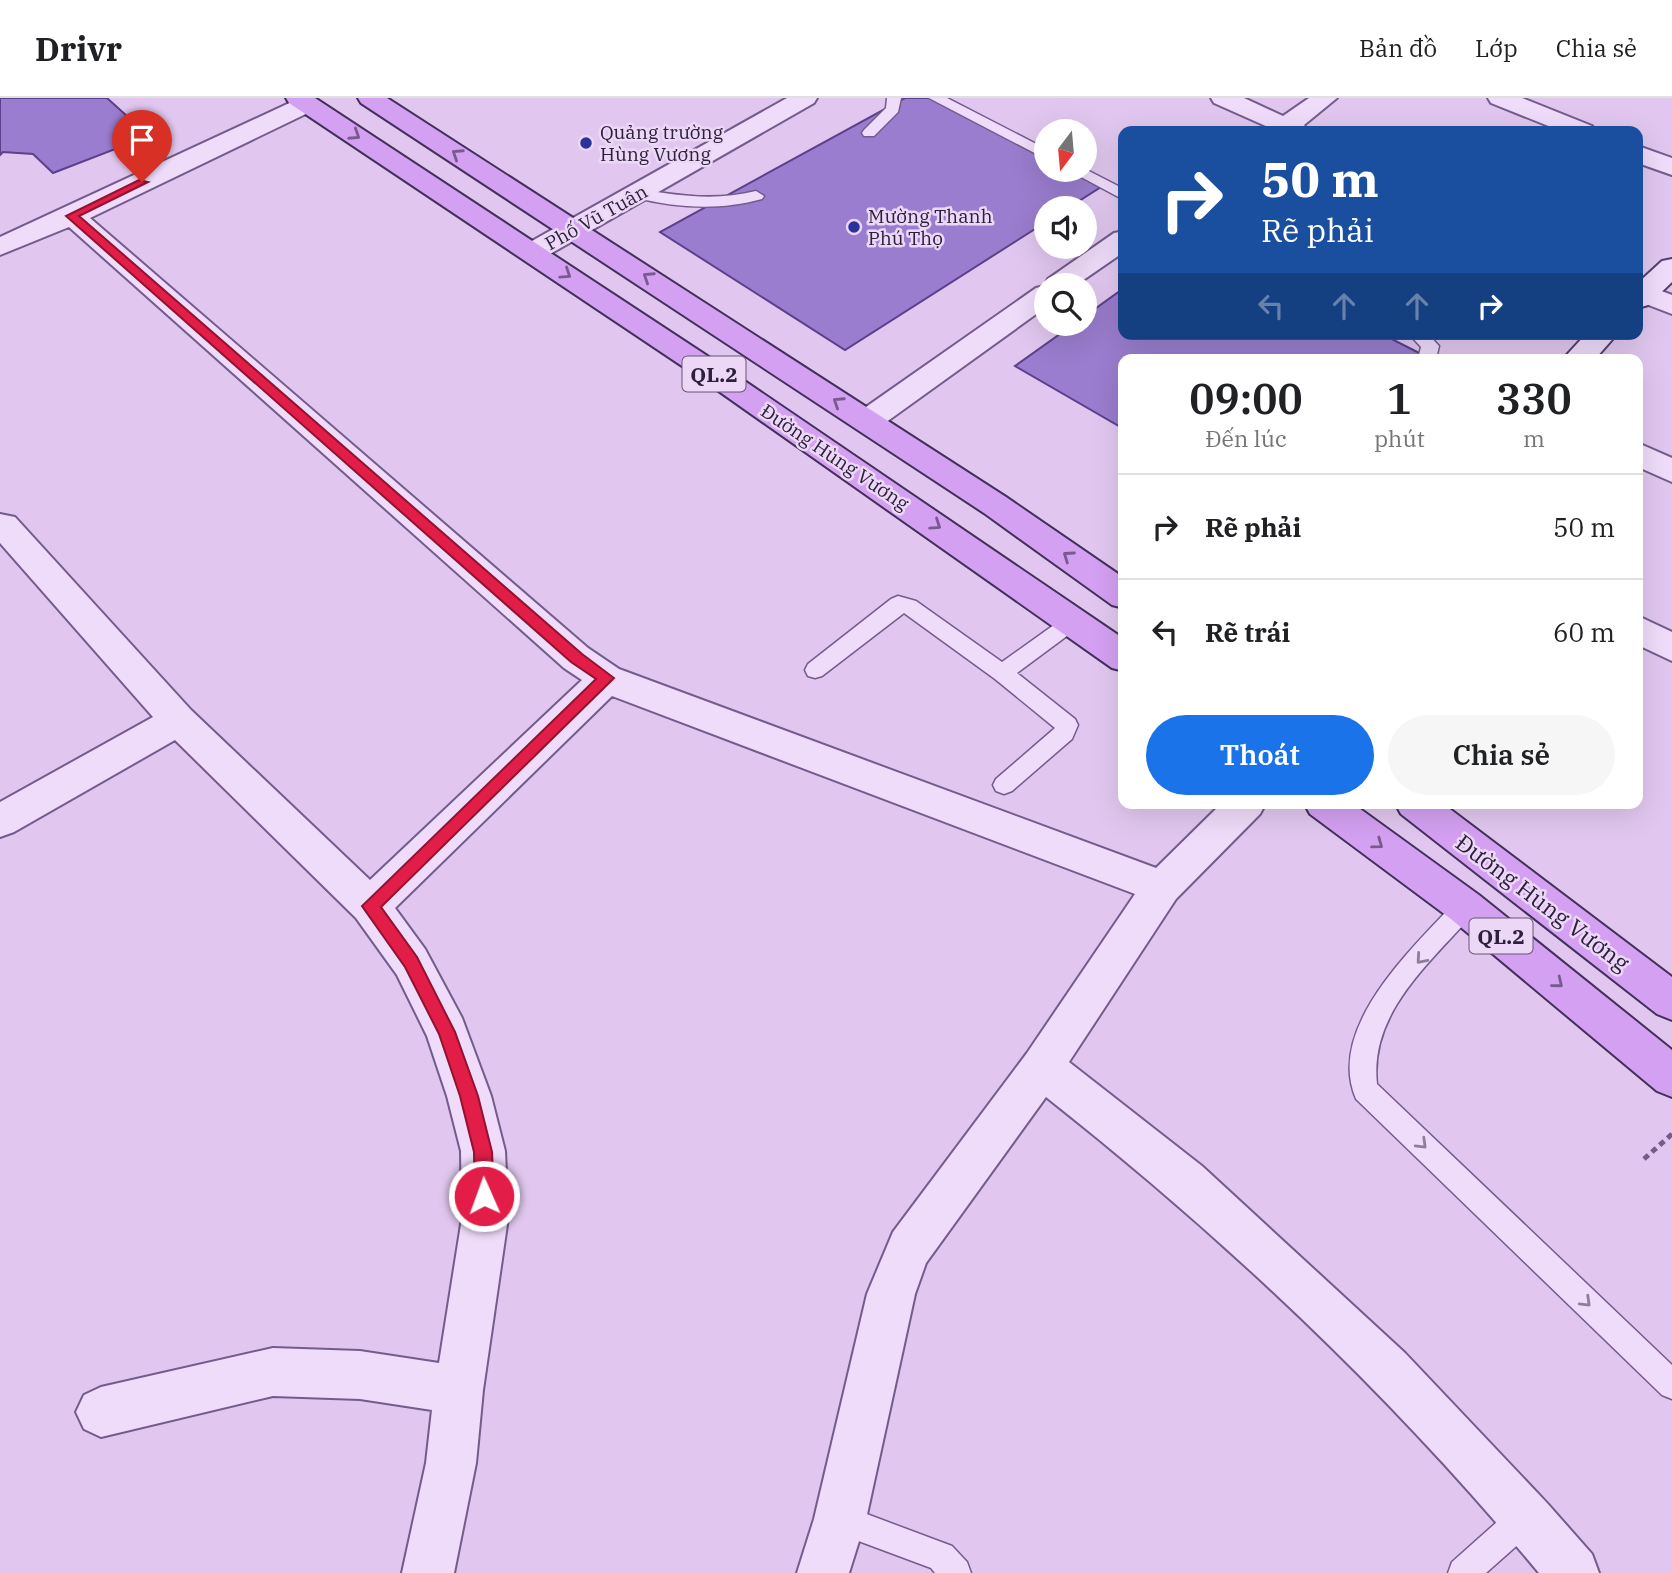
<!DOCTYPE html>
<html lang="vi">
<meta charset="utf-8">
<style>
:root{--surface:#fff;--page:#f6f6f6;--text:#202124;--muted:#757577;--line:#e0e0e0;--accent:#1a73e8}
body{margin:0;font-family:"IBM Plex Serif",serif;background:var(--page);color:var(--text);height:100vh;display:flex;flex-direction:column;font-size:26px;white-space:nowrap}
*{box-sizing:border-box;margin:0}
p{font-size:23px;color:var(--muted)}
.icon{flex:none;width:38px;height:38px;fill:none;stroke:currentColor;stroke-width:2;stroke-linecap:round;stroke-linejoin:round}
.map{position:relative;flex:1;overflow:hidden}
.panel{position:absolute;left:1118px;top:256px;width:525px;height:455px;display:flex;flex-direction:column;background:var(--surface);border-radius:14px;box-shadow:0 7px 28px #0002}
.panel>*{flex:none}
.top-card{position:absolute;left:1118px;top:28px;width:525px;height:214px;border-radius:14px;box-shadow:0 7px 28px #0002;background:#1a4fa0;color:#fff;overflow:hidden}
.needle{width:46px;rotate:196deg}
.buttons{position:absolute;left:1034px;top:21px;display:grid;gap:14px}
.buttons a{display:grid;place-items:center;width:63px;height:63px;border-radius:50%;background:var(--surface);box-shadow:0 7px 28px #0002;font-size:35px}
.pin{position:absolute;display:grid;place-items:center;width:60px;height:60px;color:#fff;margin:-72px -30px;border-radius:50% 50% 50% 0;rotate:-45deg;box-shadow:0 0 7px #0007}
.pin .icon{rotate:45deg}
.me{position:absolute;width:77px;margin:-38px;rotate:358deg;stroke-linejoin:round;filter:drop-shadow(0 0 5px #0008)}
.turn{display:flex;align-items:center;gap:24px;height:147px;padding:0 28px;font-size:32px}
.turn .icon{width:91px;height:91px;stroke-width:2.5}
.turn b{display:block;font-size:49px;line-height:60px}
.lanes{display:flex;align-items:center;height:66px;padding:0 28px;background:#0003;justify-content:center;gap:35px;direction:ltr}
.lanes .off{opacity:.35}
.eta{display:flex;justify-content:space-evenly;align-items:center;height:119px;text-align:center}
.eta b{font-size:42px;font-weight:600;line-height:49px}
.action{display:flex;gap:14px;margin-top:auto;padding:14px 28px}
.action a{flex:1;height:80px;border-radius:42px;background:var(--accent);color:#fff;font-size:28px;font-weight:600;line-height:80px;text-align:center}
.action a+a{background:var(--page);color:var(--text)}
ul{padding:0;list-style:none}
li{display:flex;align-items:center;gap:21px;height:105px;padding:0 28px;border-top:2px solid var(--line)}
li div{flex:1}
li b{display:block;font-size:26px}
li em{font-style:normal}
header{display:flex;align-items:center;gap:42px;box-sizing:border-box;height:98px;padding:0 35px;background:var(--surface);border-bottom:2px solid var(--line)}
header strong{font-size:33px}
nav{display:flex;gap:38px;margin-inline-start:auto;font-size:24px}
.map>svg:first-child{display:block}
.building{fill:#9a7dce;stroke:#5b418c;stroke-width:2}
.lines{fill:none;stroke-linecap:round;stroke-linejoin:round}
.lane-casing{stroke:#735c8c;stroke-width:3}
.street-casing{stroke:#735c8c;stroke-width:4}
.secondary-casing{stroke:#543f6e;stroke-width:4}
.primary-casing{stroke:#41305a;stroke-width:4}
.path{stroke:#735c8c;stroke-width:5;stroke-dasharray:6 4.5;stroke-linecap:butt}
.lane{fill:#efdbfa;fill-rule:evenodd}
.street{fill:#efdbfa;fill-rule:evenodd}
.secondary{fill:#efdbfa;fill-rule:evenodd}
.primary{fill:#d4a0f2;fill-rule:evenodd}
.oneway{stroke:#785a8e}
.oneway2{stroke:#8e7e9b}
.route{fill:#e11d48;stroke:#92132f;stroke-width:2}
.poi-dot{fill:#2b329c;stroke:#ecd7f7;stroke-width:2.5}
.labels{text-anchor:middle;dominant-baseline:central;stroke-width:5;stroke-linejoin:round;paint-order:stroke}
.far-poi-label{font-size:19px;fill:#2c203c;stroke:#ecd7f7;text-anchor:start}
.far-street-label{font-size:19px;fill:#2c203c;stroke:#ecd7f7}
.shield{fill:#ecd7f7;stroke:#665774;stroke-width:2}
.shield-label{font-size:21px;font-weight:bold;fill:#2c203c}
.street-label{font-size:23px;fill:#2c203c;stroke:#ecd7f7}
</style>
<header>
<strong>Drivr</strong>
<nav><a>Bản đồ</a><a>Lớp</a><a>Chia sẻ</a></nav>
</header>
<div class="map">
<svg width="1672" height="1475" viewBox="0 0 1672 1475">
<rect width="100%" height="100%" fill="#e1c7ef"/>
<!-- building -->
<path class="building" d="M0,0h107l42,38 -96,37 -20,-19 -30,-2 -3,3z
M905,0h31l110,57v15h30l28,15 -36,23h-22v14l-201,128 -185,-118z
M1124,190v46h258l49,25h-307v70l-109,-63 59,-42h11v-8z"/>
<g class="lines">
<!-- lane casing -->
<g class="lane-casing">
<path id="lane" d="M887,0h14l-3,14 -24,24h-10l-2,-3 2,-3 22,-22z
M929,0h18l99,51v10z
M1085,71l39,20v11l-56,-30z
M639,91c41,7 77,12 117,2l8,5 -2,3c-43,12 -86,9 -129,-2l-2,-3z
M1409,236h19l11,12 -3,13h-18l3,-12z
M898,498l18,5 86,61 63,-45 7,-3 7,3 3,5 -3,5 -62,46 58,46 3,6 -6,14 -60,52 -8,3 -8,-3 -3,-6 3,-6 59,-51 -60,-49 -91,-66 -82,63 -7,2 -7,-2 -3,-6 3,-6 83,-65z
M1465,799l8,3 4,7 -4,7c-43,49 -104,99 -96,170l295,281v34l-10,-4 -306,-296c-31,-72 58,-152 101,-199z
M1527,1403l11,4 4,11 -4,11 -52,46h-38l4,-11 64,-57z
M840,1406l112,42 15,16 4,11h-36l-4,-5 -102,-38 -4,-11 4,-11z"/>
</g>
<!-- street casing -->
<g class="street-casing">
<path id="street" d="M787,0h30l-3,5 -271,155 -10,2 -10,-2 -4,-6 4,-6z
M1211,0h33l39,18 26,-18h28l-33,27 5,6h-43l2,-4 -54,-24z
M1488,0h34l70,28 4,5h-35l-70,-28z
M298,1h18l3,5 -3,5 -226,109 498,430 31,21 537,199 66,-65h44l-6,11 -84,85 -107,163 133,104 203,187 142,150 45,51 7,19h-60c-146,-176 -314,-335 -493,-476l-120,166 -11,31 -49,225 -17,54h-52l17,-54 53,-225 26,-62 134,-179 108,-159 -523,-198 -217,212 30,41 37,69 29,78 14,55 3,67 -25,172 -7,73 -22,110h-52l24,-110 6,-53 -72,-11 -87,-3 -172,41 -17,-8 -8,-17 8,-17 17,-8 172,-39 87,3 79,12 23,-145 -1,-67 -14,-55 -20,-60 -30,-61 -41,-57 -181,-178 -161,92 -14,5v-35l153,-85 -153,-174v-29l15,3 176,193 179,170 212,-200 -18,-12 -495,-441 -69,28v-18z
M1638,48l34,12v17l-34,-12z
M1124,133v21l-48,33h-30v22l-168,121 -11,3 -11,-3 -4,-7 4,-7 180,-126 8,-2 4,-7 66,-46z
M1638,184l34,13v19l-34,-13z
M1638,345l34,15v24l-34,-15z
M1638,518l34,16v29l-34,-16z"/>
</g>
<!-- secondary casing -->
<g class="secondary-casing">
<path id="secondary" d="M1672,161v23l-24,23 -10,3v-25l24,-22z
M1586,236h31l-22,25h-32z"/>
</g>
<!-- primary casing -->
<g class="primary-casing">
<path id="primary" d="M286,0h29l409,269 400,272v32l-12,-3 -409,-288 -414,-277z
M358,0h29l619,399 118,81v30l-12,-3 -128,-92 -623,-410z
M1304,705h48l127,92 193,155v47l-15,-6 -206,-172 -141,-105z
M1395,705h47l230,174v43l-15,-6 -256,-200z"/>
</g>
<!-- path -->
<path class="path" d="M1644,1061l28,-25"/>
<!-- lane -->
<use href="#lane" class="lane"/>
<!-- street -->
<use href="#street" class="street"/>
<!-- secondary -->
<use href="#secondary" class="secondary"/>
<!-- primary -->
<use href="#primary" class="primary"/>
</g>
<!-- one-way arrows -->
<defs><path id="oneway-chevron" d="M-2-3.5L2.5 0L-2 3.5" fill="none" stroke-width="1.6" stroke-linecap="round" stroke-linejoin="round" transform="scale(1.75)"/></defs>
<g class="oneway">
<use href="#oneway-chevron" transform="translate(355 37) rotate(33)"/>
<use href="#oneway-chevron" transform="translate(457 56) rotate(-147)"/>
<use href="#oneway-chevron" transform="translate(566 176) rotate(34)"/>
<use href="#oneway-chevron" transform="translate(648 179) rotate(-147)"/>
<use href="#oneway-chevron" transform="translate(838 304) rotate(-147)"/>
<use href="#oneway-chevron" transform="translate(936 427) rotate(34)"/>
<use href="#oneway-chevron" transform="translate(1068 458) rotate(-145)"/>
<use href="#oneway-chevron" transform="translate(1378 746) rotate(36)"/>
<use href="#oneway-chevron" transform="translate(1558 885) rotate(39)"/>
</g>
<g class="oneway2">
<use href="#oneway-chevron" transform="translate(1421 861) rotate(131)"/>
<use href="#oneway-chevron" transform="translate(1422 1046) rotate(44)"/>
<use href="#oneway-chevron" transform="translate(1586 1204) rotate(44)"/>
</g>
<!-- route -->
<path class="route" d="M139,82l9,2 -69,34 503,438 32,24 -233,229 36,50 38,75 23,64 14,56 2,44 -3,7 -7,2 -6,-2 -3,-7 -1,-44 -14,-56 -21,-62 -34,-67 -43,-61 234,-227 -25,-17 -505,-446z"/>
<!-- markers -->
<g class="poi-dot">
<circle cx="586" cy="45" r="7"/>
<circle cx="854" cy="129" r="7"/>
</g>
<g class="labels">
<!-- far-poi labels -->
<g class="far-poi-label">
<text x="600" y="34">Quảng trường<tspan x="600" dy="22">Hùng Vương</tspan></text>
<text x="868" y="118">Mường Thanh<tspan x="868" dy="22">Phú Thọ</tspan></text>
</g>
<!-- far-street labels -->
<g class="far-street-label">
<text transform="translate(596 119) rotate(-29)">Phố Vũ Tuân</text>
<text transform="translate(835 359) rotate(34)">Đường Hùng Vương</text>
</g>
<!-- shield labels -->
<g class="shield">
<rect x="682.5" y="258.5" width="63" height="35" rx="5"/>
<rect x="1469.5" y="820.5" width="63" height="35" rx="5"/>
</g>
<g class="shield-label">
<text x="714" y="276">QL.2</text>
<text x="1501" y="838">QL.2</text>
</g>
<!-- street labels -->
<g class="street-label">
<text transform="translate(1543 804) rotate(37)">Đường Hùng Vương</text>
</g>
</g>
</svg>
<div class="buttons">
<a><svg class="needle" viewBox="-14 -14 28 28"><path d="M0-13l5 13h-10z" fill="#e53935"/><path d="M0 13l5-13h-10z" fill="#757577"/></svg></a>
<a><svg class="icon" aria-label="sound" viewBox="0 0 24 24"><path d="M4 9h4l5-4v14l-5-4H4zM17 9q2 3 0 6"/></svg></a>
<a><svg class="icon" aria-label="search" viewBox="0 0 24 24"><circle cx="10" cy="10" r="6"/><path d="M15 15l6 6"/></svg></a>
</div>
<div class="pin" style="left:142px;top:84px;background:#d93025"><svg class="icon" aria-label="arrive" viewBox="0 0 24 24"><path d="M6 21V4h12l-3 4 3 4H6"/></svg></div>
<svg class="me" style="left:484px;top:1098px" viewBox="-20 -20 40 40"><circle r="17" fill="#e11d48" stroke="#fff" stroke-width="3"/><path d="M0-11L8 9 0 5-8 9z" fill="#fff"/></svg>
<div class="top-card">
<div class="turn"><svg class="icon" aria-label="right" viewBox="0 0 24 24"><path d="M7 20v-9h11M14 6l5 5-5 5"/></svg><div><b>50 m</b>Rẽ phải</div></div>
<div class="lanes"><svg class="icon off" aria-label="left" viewBox="0 0 24 24"><path d="M17 20v-9H6M10 6l-5 5 5 5"/></svg><svg class="icon off" aria-label="ahead" viewBox="0 0 24 24"><path d="M12 20V5M6 11l6-6 6 6"/></svg><svg class="icon off" aria-label="ahead" viewBox="0 0 24 24"><path d="M12 20V5M6 11l6-6 6 6"/></svg><svg class="icon" aria-label="right" viewBox="0 0 24 24"><path d="M7 20v-9h11M14 6l5 5-5 5"/></svg></div>
</div>
<section class="panel">
<div class="eta">
<div><b>09:00</b><p>Đến lúc</p></div>
<div><b>1</b><p>phút</p></div>
<div><b>330</b><p>m</p></div>
</div>
<ul>
<li><svg class="icon" aria-label="right" viewBox="0 0 24 24"><path d="M7 20v-9h11M14 6l5 5-5 5"/></svg><div><b>Rẽ phải</b></div><em>50 m</em></li>
<li><svg class="icon" aria-label="left" viewBox="0 0 24 24"><path d="M17 20v-9H6M10 6l-5 5 5 5"/></svg><div><b>Rẽ trái</b></div><em>60 m</em></li>
</ul>
<div class="action"><a>Thoát</a><a>Chia sẻ</a></div>
</section>
</div>
